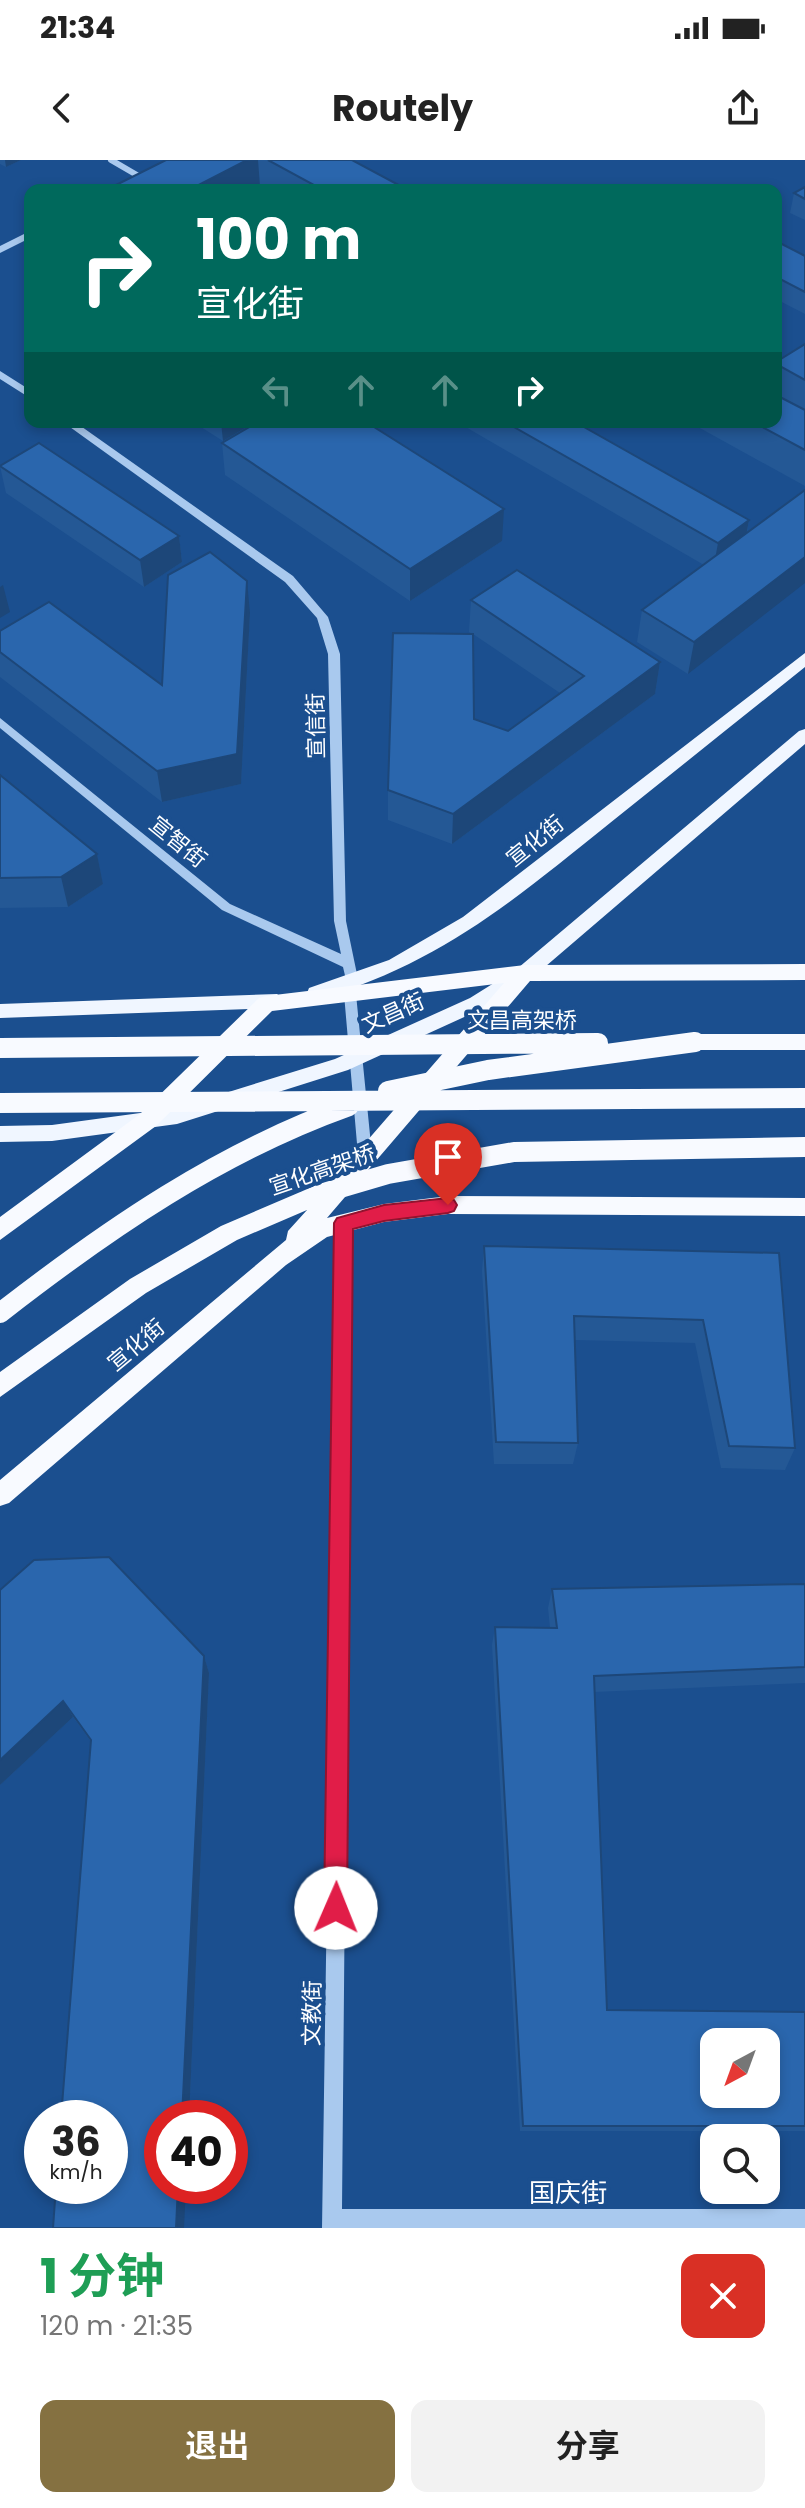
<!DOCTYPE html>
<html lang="zh">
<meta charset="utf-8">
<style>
:root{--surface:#fff;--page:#f2f2f2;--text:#222;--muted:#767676;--accent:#857141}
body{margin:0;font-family:Poppins,"Noto Sans SC",sans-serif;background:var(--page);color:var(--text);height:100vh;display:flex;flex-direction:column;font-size:30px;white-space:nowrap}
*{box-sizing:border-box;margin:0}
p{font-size:26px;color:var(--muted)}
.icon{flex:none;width:44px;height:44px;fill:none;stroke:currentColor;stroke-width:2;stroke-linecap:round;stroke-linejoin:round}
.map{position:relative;height:2068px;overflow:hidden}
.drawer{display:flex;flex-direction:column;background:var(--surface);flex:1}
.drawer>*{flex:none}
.hud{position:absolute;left:24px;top:24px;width:758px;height:244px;border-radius:16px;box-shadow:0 4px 12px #0003;background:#00695c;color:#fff;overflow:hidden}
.needle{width:52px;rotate:221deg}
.fabs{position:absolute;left:700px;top:1868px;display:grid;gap:16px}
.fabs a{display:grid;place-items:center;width:80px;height:80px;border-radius:16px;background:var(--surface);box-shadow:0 4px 12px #0003;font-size:40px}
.speed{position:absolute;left:24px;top:1940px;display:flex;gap:16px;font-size:40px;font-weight:700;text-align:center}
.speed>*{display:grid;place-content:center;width:104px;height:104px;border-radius:50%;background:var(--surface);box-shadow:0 4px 12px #0003;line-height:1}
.speed small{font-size:20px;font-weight:400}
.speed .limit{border:12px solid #d22;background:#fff;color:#111}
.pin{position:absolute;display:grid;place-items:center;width:68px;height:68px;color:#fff;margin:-82px -34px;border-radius:50% 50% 50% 0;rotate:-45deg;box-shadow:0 0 8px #0007}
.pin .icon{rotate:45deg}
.me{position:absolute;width:88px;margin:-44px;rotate:1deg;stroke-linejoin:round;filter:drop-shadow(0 0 6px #0008)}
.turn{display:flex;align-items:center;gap:28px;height:168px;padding:0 40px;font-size:36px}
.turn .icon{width:104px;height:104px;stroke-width:2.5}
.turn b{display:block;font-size:56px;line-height:68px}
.lanes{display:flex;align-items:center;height:76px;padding:0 40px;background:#0003;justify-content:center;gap:40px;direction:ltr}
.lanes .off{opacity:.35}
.round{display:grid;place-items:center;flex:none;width:84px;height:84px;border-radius:16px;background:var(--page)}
.overview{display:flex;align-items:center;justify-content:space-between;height:136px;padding:0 40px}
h1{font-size:48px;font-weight:700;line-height:60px;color:#1e9e55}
.button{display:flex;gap:16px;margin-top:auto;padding:16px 40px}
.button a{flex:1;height:92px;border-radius:16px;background:var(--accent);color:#fff;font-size:32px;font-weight:700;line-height:92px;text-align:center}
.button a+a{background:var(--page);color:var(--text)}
.status{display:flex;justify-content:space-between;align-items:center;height:56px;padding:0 40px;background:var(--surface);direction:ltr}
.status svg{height:22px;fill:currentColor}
header{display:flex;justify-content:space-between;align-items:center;height:104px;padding:0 40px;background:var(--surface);font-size:36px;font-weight:700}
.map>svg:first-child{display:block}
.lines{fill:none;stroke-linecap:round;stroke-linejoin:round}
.minor{stroke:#a9c9ee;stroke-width:6}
.tertiary{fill:#a9c9ee;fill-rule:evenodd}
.primary{fill:#f0f6ff;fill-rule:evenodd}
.trunk{fill:#f8faff;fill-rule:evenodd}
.trunk-bridge{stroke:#f8faff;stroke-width:20}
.wall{fill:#245895;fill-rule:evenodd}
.shaded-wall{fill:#1d4779}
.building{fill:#2a66ad;stroke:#1d4779;stroke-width:2;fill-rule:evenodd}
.route{fill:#e11d48;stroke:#92132f;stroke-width:2}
.labels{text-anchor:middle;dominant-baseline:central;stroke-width:8;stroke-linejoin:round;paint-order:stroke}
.street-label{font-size:22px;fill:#fff;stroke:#1b4f8f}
.near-street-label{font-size:26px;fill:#fff;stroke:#1b4f8f}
</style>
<div class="status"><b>21:34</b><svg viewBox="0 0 49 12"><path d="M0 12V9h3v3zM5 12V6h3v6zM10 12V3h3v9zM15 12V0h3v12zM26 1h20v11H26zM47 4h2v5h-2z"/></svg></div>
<header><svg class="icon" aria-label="back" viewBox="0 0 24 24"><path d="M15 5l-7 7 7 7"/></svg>Routely<svg class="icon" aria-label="share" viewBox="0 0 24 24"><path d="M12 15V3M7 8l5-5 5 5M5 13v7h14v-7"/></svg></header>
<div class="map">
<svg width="805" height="2068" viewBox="0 0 805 2068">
<rect width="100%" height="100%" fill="#1b4f8f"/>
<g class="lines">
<!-- minor -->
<path class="minor" d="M111,0l31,18"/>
<!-- tertiary -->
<path class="tertiary" d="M30,71v7l-30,15v-7z
M0,211l30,19v8l-30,-19z
M63,262h12l218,154 35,41 12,37 6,267 13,63 -3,10 16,161 -2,4h-10l-2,-4 -14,-161 3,-10 -4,-17 -121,-57 -222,-182v-10l230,186 111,50 -7,-33 -6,-267 -11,-36 -32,-36z
M344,1057l5,2 2,4 -9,986h463v19h-483l15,-1005 2,-4z"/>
<!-- primary -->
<path class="primary" d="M805,493v14c-65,52 -130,104 -195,156 -97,78 -171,141 -294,177l-7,-2 -2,-5 2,-5 80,-28 74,-43z
M805,569v15l-273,234 -48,30 -136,62 -171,54 -125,17 -52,1v-16l52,-1 125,-17 158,-49 135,-61 48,-30 281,-237z
M277,834l9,7 -9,7 -277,10v-14z"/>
<!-- trunk -->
<path class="trunk" d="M805,804v16l-275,1 -203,237 57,-14 64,-8 357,2v18l-357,-2 -64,8 -57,15 -41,28 -277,238 -9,3v-26l286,-240 2,-9 19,-21 -70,30 -91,53 -146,104v-25l130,-93 91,-53 91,-39 8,-2 7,2 177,-204 -232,28 -116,115 -156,114v-23l140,-103 119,-116 7,-2 259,-31z
M695,874h110v16h-110l-7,-2 -3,-6 3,-6z"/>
<!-- trunk-bridge -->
<path class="trunk-bridge" d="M0,888l598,-5
M388,931l100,-21 207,-28
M0,943l805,-5
M320,1034l68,-20 126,-22 291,-5
M0,1153c108,-84 220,-161 349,-207"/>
</g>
<!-- wall -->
<path class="wall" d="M0,0h21l-15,7 -6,-3z
M166,0h186l56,30h-141l-7,-4 -7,4h-147z
M805,27v33l-15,-7 4,-20z
M776,81l29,15v58l-29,-15z
M805,184v66l-29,-16v-32z
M805,250v76l-116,-64h87z
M193,262h62l-32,19z
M457,262h118l174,98 -2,13 -59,141 -51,-32 5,-32 62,-45z
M222,283l280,98 -92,60 -185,-126z
M0,306l179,70 3,26 -38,25 -138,-94z
M471,440l189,62 -5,32 -203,150 -64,-24v-30l84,-156 -3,-2zM473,474l87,59 -52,38 -34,-12z
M250,453l-9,171 -79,18 -162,-125v-46l162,54z
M0,615l97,79 6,30 -35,23 -68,1z
M484,1086l295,7 16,195 -10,22 -64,-2 -26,-125 -120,-3 3,103 -5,21h-79l-12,-193z
M805,1424v99l-211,9 13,318 198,2v119h-285l-28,-486 3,-18 55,1 -2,-20 4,-19z
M0,1430l204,66 5,17 -20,445h-27l-71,-376 -18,-25 -73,68z"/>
<!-- shaded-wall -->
<path class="shaded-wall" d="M5,0h16l-15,7z
M247,0h11l2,26 -7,4h-64z
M780,173l-4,20v-17z
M221,262h34l-32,19z
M504,349l-2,32 -92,60v-32z
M749,360l-5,27 -31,23 5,-27z
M179,376l3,26 -38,25 -4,-27z
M805,397v26l-117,91 6,-32z
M247,421l3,32 -9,171 -79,18 -5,-31z
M3,425l7,27 -10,6v-31z
M660,502l-5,32 -203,150 1,-30z
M97,694l6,30 -35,23 -7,-30z
M204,1496l5,17 -20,445h-7z
M63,1541l10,16 -73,68v-25z
M178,2026h8l-2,42h-8z"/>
<!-- building -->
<path class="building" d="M166,0h81l-58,30h-83z
M268,0h84l56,30h-85z
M805,27v12l-11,-6z
M776,81l29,15v36l-29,-15z
M805,184v36l-29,-16v-2z
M776,235l29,15v40l-52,-28h23z
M258,262h108l138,87 -94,60 -188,-126z
M505,262h70l174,98 -31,23z
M39,283l140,93 -39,24 -140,-94z
M805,330v67l-111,85 -52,-32z
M210,392l37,29 -10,173 -80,17 -157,-119v-21l49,-29 113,83 6,-110z
M517,410l143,92 -207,152 -65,-24 5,-157 80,1 1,85 34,12 76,-55 -113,-76z
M0,615l97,79 -36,23 -61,1z
M484,1086l295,7 16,195 -66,-2 -26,-126 -129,-4 4,127 -82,-1z
M109,1397l95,99 -22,462h-20v68h16l-2,42h-123l3,-42h54v-68h-49l30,-378 -28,-39 -63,59v-170l34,-30z
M805,1424v83l-211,9 13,334 198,2v114h-282l-28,-499 62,1 -5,-39zM714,1882h52v52h-52z"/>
<!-- route -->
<path class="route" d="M448,1038l6,2 3,5 -3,6 -6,2 -64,8 -31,8 -6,679 -3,8 -8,4 -8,-4 -4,-8 10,-685 3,-5 47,-13z"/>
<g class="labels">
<!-- street labels -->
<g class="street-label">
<text transform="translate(316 566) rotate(-91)">宣信街</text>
<text transform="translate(535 681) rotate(-39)">宣化街</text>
<text transform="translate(178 682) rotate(39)">宣智街</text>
<text transform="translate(393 853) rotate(-24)">文昌街</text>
<text x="522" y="860">文昌高架桥</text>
<text transform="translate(322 1010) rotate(-19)">宣化高架桥</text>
<text transform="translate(136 1185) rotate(-40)">宣化街</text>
<text transform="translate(312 1853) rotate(-89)">文教街</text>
</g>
<!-- near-street labels -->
<g class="near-street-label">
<text x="568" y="2033">国庆街</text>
</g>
</g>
</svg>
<div class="fabs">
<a><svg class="needle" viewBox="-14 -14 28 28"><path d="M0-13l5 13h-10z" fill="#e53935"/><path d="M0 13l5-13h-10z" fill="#767676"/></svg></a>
<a><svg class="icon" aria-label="search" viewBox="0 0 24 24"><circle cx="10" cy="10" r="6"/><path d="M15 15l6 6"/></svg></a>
</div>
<div class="speed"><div>36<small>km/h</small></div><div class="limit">40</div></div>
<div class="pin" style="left:448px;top:1045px;background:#d93025"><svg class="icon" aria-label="arrive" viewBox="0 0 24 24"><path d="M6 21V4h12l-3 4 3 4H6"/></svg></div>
<svg class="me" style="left:336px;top:1748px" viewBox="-20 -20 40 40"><circle r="19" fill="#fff"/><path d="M0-13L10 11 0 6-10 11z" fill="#e11d48"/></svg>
<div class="hud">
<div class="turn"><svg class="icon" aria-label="right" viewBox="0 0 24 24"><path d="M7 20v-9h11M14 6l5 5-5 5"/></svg><div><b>100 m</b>宣化街</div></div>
<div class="lanes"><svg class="icon off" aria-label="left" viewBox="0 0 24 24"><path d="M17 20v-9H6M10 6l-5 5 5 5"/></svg><svg class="icon off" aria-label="ahead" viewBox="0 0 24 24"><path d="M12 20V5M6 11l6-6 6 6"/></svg><svg class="icon off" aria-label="ahead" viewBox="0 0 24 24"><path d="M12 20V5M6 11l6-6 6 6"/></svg><svg class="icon" aria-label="right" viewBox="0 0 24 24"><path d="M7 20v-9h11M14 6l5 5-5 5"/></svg></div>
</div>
</div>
<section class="drawer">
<div class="overview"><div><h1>1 分钟</h1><p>120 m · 21:35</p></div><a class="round" style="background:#d93025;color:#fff"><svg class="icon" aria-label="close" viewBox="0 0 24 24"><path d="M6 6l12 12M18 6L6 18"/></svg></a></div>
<div class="button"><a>退出</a><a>分享</a></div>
</section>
